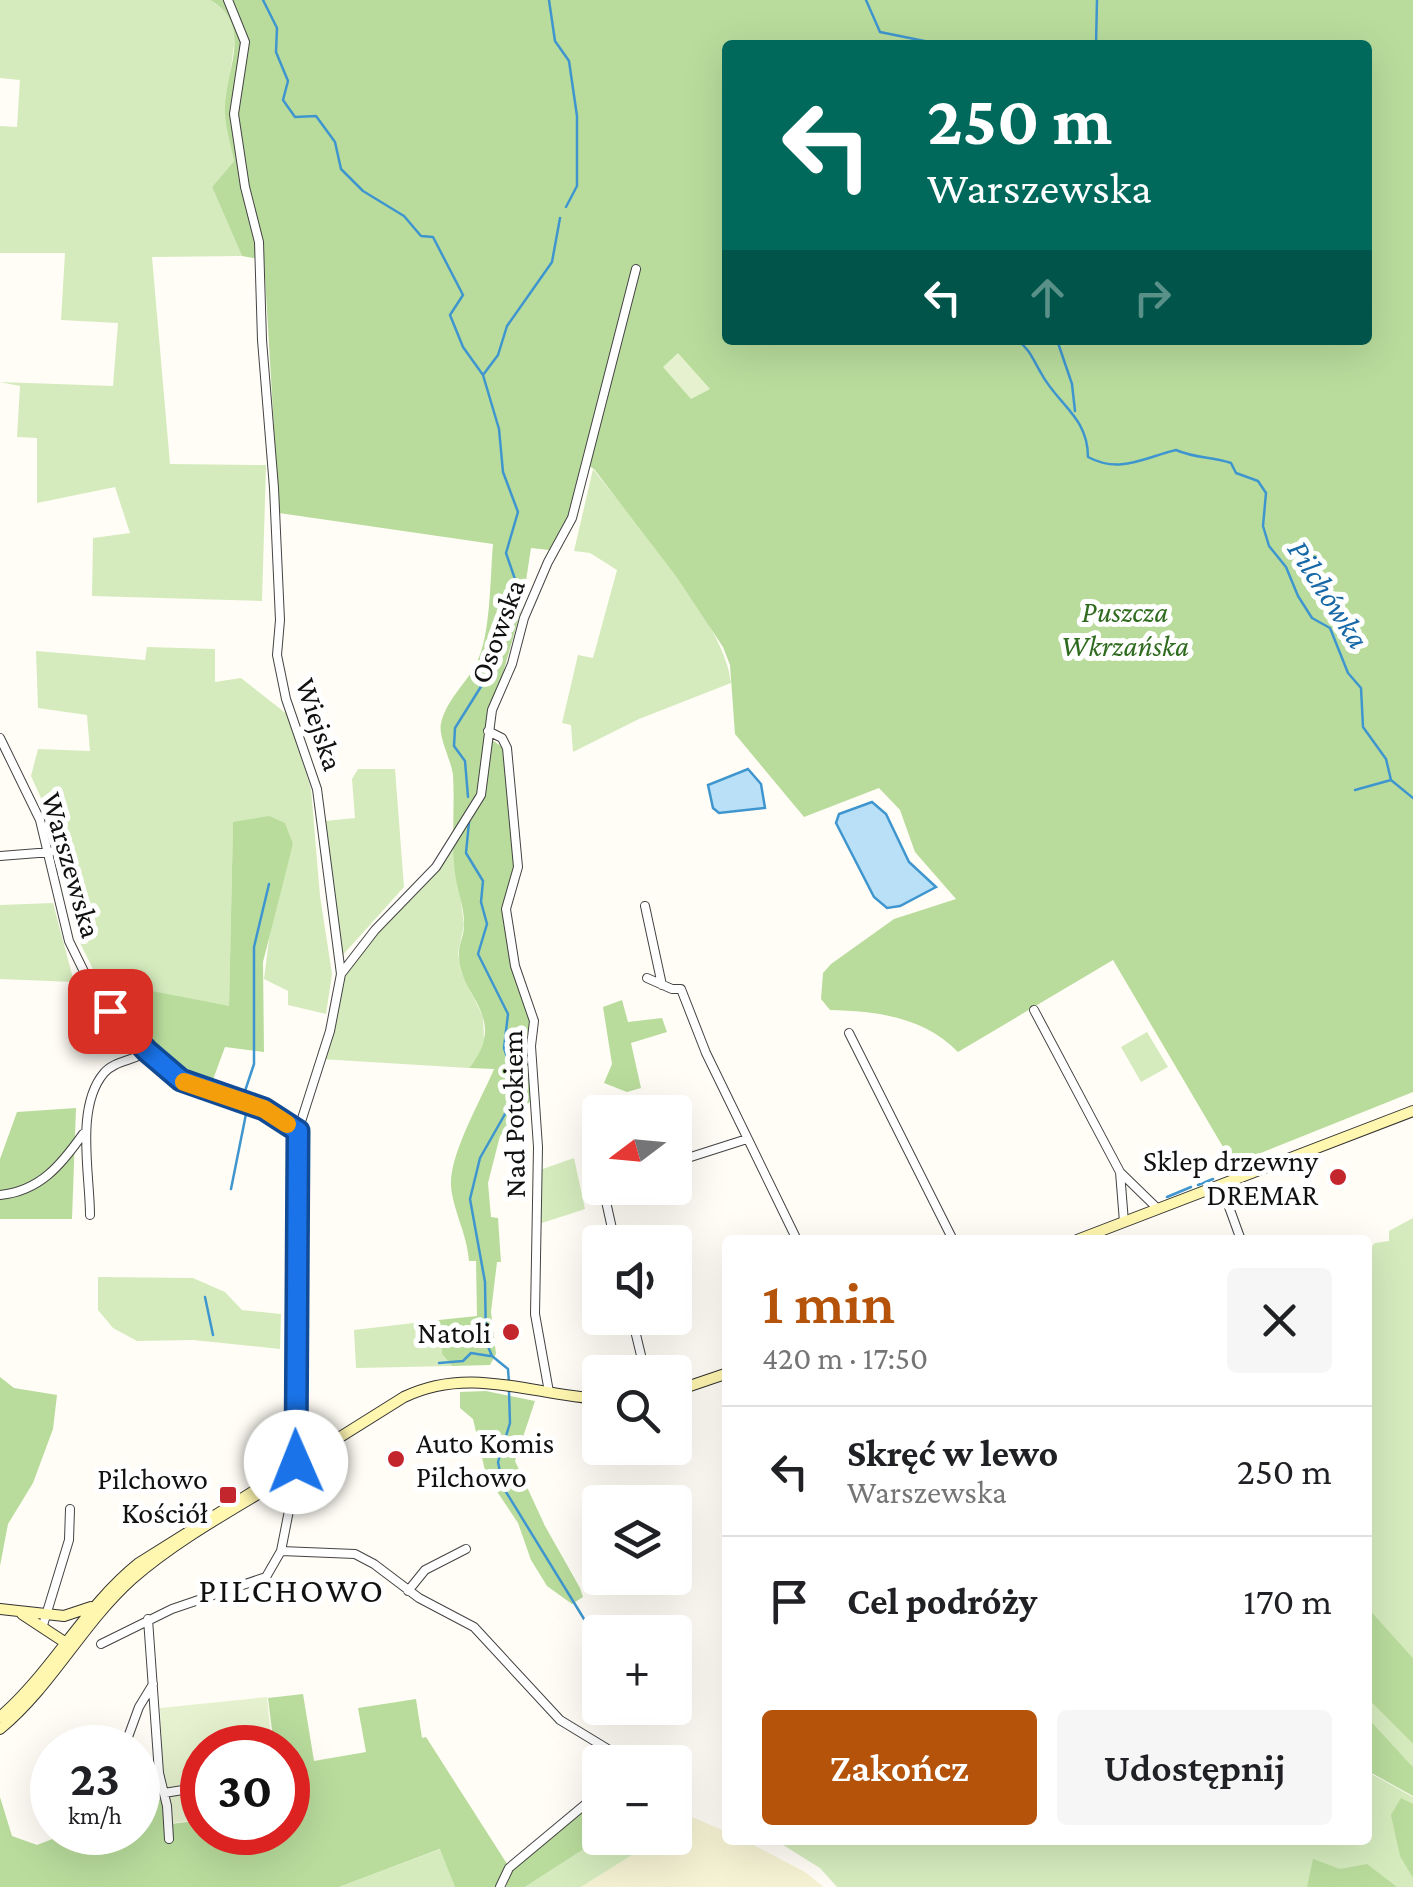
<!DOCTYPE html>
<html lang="pl">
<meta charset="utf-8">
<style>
:root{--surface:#fff;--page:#f6f6f6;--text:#202124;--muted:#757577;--line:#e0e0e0;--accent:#b45309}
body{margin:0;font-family:"Crimson Pro",serif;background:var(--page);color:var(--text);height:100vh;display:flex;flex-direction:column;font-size:38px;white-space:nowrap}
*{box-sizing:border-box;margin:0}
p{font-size:32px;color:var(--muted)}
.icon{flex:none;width:55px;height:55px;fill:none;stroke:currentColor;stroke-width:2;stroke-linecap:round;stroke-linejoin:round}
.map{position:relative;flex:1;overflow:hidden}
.panel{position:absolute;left:722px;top:1235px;width:650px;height:610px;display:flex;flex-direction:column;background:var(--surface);border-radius:10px;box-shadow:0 10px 40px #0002}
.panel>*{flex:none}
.hud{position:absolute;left:722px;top:40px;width:650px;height:305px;border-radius:10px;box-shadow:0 10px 40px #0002;background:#00695c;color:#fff;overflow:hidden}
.needle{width:65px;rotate:254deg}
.fabs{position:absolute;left:582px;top:1095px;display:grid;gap:20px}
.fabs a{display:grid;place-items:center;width:110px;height:110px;border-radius:10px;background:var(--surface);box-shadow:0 10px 40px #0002;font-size:50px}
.speed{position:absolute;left:30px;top:1725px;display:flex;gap:20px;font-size:50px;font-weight:700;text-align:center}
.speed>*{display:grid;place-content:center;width:130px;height:130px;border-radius:50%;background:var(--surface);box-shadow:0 10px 40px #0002;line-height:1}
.speed small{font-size:25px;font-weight:400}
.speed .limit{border:15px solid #d22;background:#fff;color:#111}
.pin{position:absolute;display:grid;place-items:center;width:85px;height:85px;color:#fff;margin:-42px;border-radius:20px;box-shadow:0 5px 15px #0006}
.me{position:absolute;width:110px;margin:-55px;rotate:359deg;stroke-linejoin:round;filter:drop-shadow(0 0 8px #0008)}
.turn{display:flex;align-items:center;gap:35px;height:210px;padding:0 40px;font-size:45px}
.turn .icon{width:130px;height:130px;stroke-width:2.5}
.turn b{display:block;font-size:70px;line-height:85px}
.lanes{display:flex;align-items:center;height:95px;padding:0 40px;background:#0003;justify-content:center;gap:50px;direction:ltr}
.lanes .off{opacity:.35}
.round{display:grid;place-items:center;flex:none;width:105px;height:105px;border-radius:10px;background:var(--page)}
.headline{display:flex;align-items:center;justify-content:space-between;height:170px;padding:0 40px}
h1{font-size:60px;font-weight:600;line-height:75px;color:var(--accent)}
.action{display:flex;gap:20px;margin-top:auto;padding:20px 40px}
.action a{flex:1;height:115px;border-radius:10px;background:var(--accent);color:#fff;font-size:40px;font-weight:600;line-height:115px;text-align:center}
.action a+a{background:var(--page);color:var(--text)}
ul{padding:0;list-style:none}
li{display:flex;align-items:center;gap:30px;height:130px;padding:0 40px;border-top:2px solid var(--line)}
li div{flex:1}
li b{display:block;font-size:38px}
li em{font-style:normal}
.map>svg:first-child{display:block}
.farmland{fill:#f6f3d4}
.green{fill:#d5ebbd}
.forest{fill:#b9dc9c;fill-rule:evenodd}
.pitch{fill:#e6f2cf}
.water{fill:#b9e0f7;stroke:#3f96cf;stroke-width:2.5}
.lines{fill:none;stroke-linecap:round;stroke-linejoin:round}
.stream{stroke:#3f96cf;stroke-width:2.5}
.street-casing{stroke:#444;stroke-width:10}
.secondary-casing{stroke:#333;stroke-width:12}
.street{stroke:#fff;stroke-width:8}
.secondary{stroke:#fff6b0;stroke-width:10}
.route-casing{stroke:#114b97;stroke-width:25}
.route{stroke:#1a73e8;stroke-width:18}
.slow{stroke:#f59e0b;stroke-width:18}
.poi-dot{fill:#c4262e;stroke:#fff;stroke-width:4}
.labels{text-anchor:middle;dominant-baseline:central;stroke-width:10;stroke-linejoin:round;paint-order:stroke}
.park-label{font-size:30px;font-style:italic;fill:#2f6b1f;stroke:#fff}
.street-label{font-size:30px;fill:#111;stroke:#fff}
.poi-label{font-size:30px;fill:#111;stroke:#fff;text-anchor:end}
.water-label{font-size:32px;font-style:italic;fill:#1768a6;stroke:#fff}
.quarter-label{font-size:35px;letter-spacing:2.5px;fill:#111;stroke:#fff}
</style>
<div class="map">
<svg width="1413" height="1887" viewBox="0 0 1413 1887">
<rect width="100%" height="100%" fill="#fffdf5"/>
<!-- farmland -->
<path class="farmland" d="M692,1817l35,15 1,8h16l61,32 19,15h-243l78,-49h16v-11z"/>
<!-- green -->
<path class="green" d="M0,0h210c14,8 20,15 26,30l-11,83 9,48 -22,26 30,69 -90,1 18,207 96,1 -4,136 -170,-5 1,-58 37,-5 -15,-46 -78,16v-65l-20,-1 3,-51 -20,-4 113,4 5,-63 -57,-3 4,-67h-65v-127l17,1 3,-47 -20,-2z
M593,469c38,49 133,155 138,214l-92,36 -66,33 -2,-27 -9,-2 16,-68 15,3 24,-88 -27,-17 -16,-2z
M147,647l68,2v33l26,-4 47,37 23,74 9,107 12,78 -6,40 -38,-9v-14l-24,-12 7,-56 22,-79 -60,-21 -4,184 -118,-24 -18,-14 -14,-28 -29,-123 -19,-42 7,-27 52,2 -3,-36 -49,-7 -2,-57 109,9z
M358,769h37l9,118 -63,70 -16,-136 30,-3 -3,-39z
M450,843l4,4 10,78 -6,28 3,18 22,46 1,23 -5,15 -10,13 -149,-9 21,-85 86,-97z
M53,903l21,79 -74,-3v-74z
M1147,1032l21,35 -27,15 -20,-35z
M574,1158l11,51 -46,15 1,-54z
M1413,1218v440l-45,-50v-358l7,-7 14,-2v-10z
M98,1277l95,1 32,14 17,18 39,4 -1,35 -87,-9 -56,1 -24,-13 -15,-18z
M439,1320l3,34 10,12 -96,2 -2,-38z
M1368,1699l45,45v23l-45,-49z
M1368,1772l45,25v90h-576l-17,-19 -45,-28h593z
M601,1838h58l-78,49h-56z
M441,1849l14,38h-116z"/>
<!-- forest -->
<path class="forest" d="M210,0h1203v1092l-180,72 -120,-204 -155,92c-34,-35 -82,-41 -128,-42l-9,-11 2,-26 8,-9 63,-45 62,-20 -41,-47 -15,-42 -21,-22 -75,29 -69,-83 -5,-69 -7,-18 -47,-71 -82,-107 -10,-6 -13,48 -22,39 -18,-2 -9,59 -37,128 20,14 11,121 -12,42 13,71 13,31 2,85 -32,37 -12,47 3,34 7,1 3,44h-4l-6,50 5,42 -6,11 -38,1 -10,-12 -3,-34 38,-4 -1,-55h-7c-2,-28 -16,-50 -18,-75 -2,-31 30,-86 43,-117l-25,-1c41,-51 -10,-72 -10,-112 -1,-10 5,-20 5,-30 1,-17 -7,-36 -9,-53 -4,-32 0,-65 -2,-98 -2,-16 -15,-37 -12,-52 6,-24 24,-38 35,-59 15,-28 14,-87 17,-120l-214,-31 -15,-253 -22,-4 -30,-69 22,-26c-3,-15 -8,-32 -9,-47 -2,-41 31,-89 -15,-114zM728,45h640v295h-640z
M269,816l16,7 8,21 -30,118 1,90 -39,-5 -14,38c-9,-4 -21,-7 -30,-13 -26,-15 -83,-75 -88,-103l18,14 118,23 4,-184z
M622,1000l6,22 34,-4 5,14 -36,11 10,45 -14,4 -23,-9 8,-19 -9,-57z
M76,1108l-4,111h-72v-60l17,-47z
M0,1377l14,11 43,7 -4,34 -20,54 -25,41 -8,42z
M486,1391l49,10 -20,60 30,65 35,62 3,9 -11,7 -25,-18 -16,-26 -13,-37 -32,-48 -13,-56 -13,-11v-16z
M1368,1608l45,50v86l-45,-45z
M303,1694l11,67 52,-9 -8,-44 58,-9 6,39 4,-1 85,133 89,-74 1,42 -76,49h-19l4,-13 -12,13h-43l-15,-38 -101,38h-339v-90l12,39 25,9 31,-12 70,-1v-26l23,-7 3,18 7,7 31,-4v12h86v-84l-14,-1 -6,-49z
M1368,1718l45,49v29l-45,-25z
M1401,1798l12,6v74l-13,-22 -9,-41z
M1313,1859l27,10 27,-5 30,23h-90z"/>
<!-- pitch -->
<path class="pitch" d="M678,353l32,36 -19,10 -28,-32z
M267,1697l5,50 -70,1v71l-29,4 -10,-52 -3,-63z"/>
<!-- water -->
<path class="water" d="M748,769l13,15 4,24 -46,5 -6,-5 -5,-23z
M872,802l14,12 23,48 27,25 -36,19 -13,2 -13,-11 -38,-74 3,-9z"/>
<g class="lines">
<!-- stream -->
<path class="stream" d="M263,0l14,28 -1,24 12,29 -5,19 12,17 21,-1 19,26 6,27 22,22 41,25 17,20 12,1 30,58 -13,20 13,32 20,28 16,54 4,43 15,40 -12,41 10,29 -29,95 -32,51 -1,18 11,15 3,36
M549,0l6,41 14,20 8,55v70l-11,21
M866,0l14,32 64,13
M1096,45l1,-45
M1017,340c13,9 16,20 24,33 17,32 47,44 47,84 32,17 55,1 88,-7 18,8 36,7 55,13l5,10 22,8 8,12 -3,33 6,20 17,21 12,29 14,22 18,10 18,45 13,15 2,39 23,32 5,21 22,18
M1057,340l15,44 3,27
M483,375l15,-20 9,-29 45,-64 8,-44
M1355,790l36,-10
M469,822l-3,31 17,28 -2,21 6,22 -9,30 30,60 -4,34 9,27v25l-33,58 -10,41 15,83 1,60 6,14 16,13 1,14
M244,1094l10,-30v-117l15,-63
M1198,1185l15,-6
M231,1189l16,-80
M1167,1197l24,-10
M205,1297l8,38
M439,1363l24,-2 8,-8 19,3
M509,1391l1,32 -12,39 5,25 97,158"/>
<!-- street casing -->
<g class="street-casing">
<path id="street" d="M488,731l14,7 5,10 11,119 -12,42 9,57 19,55 -3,25 7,101 -3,167 14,78
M0,738l40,82 29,121 25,51 53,59 34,30 83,28 34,22
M0,856l51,-4
M645,906l17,79
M341,974l34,-44 61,-63 45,-72 11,-85 20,-46 12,-46 24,-56 24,-44 64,-249
M647,978l25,11h9l25,64 91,187
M1034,1010l86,162 4,50
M849,1033l104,207
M589,1123l11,50
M675,1162l72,-23
M1120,1172l38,37
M1221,1185l20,55
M603,1188l12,54
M0,1195c40,-4 61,-30 83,-61
M90,1215c0,-41 -15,-108 14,-142 11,-13 31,-12 43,-22
M632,1318l13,54
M281,1551l74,3 19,10 45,34 55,29 86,93 69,42
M408,1591l17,-21 41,-21
M148,1619l11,154 8,33 2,33
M43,1625l26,-85 1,-31
M101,1644l71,-35 94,-32 15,-26 15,-76 2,-344 32,-100 11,-57 -24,-185 -31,-90 -9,-44 3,-35 -6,-132 -12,-148 -3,-98 -14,-55 -11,-73 11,-72 -17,-42
M124,1748l15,-41 14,-23
M164,1793l38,-6
M500,1887l9,-19 91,-76"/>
</g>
<!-- secondary casing -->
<g class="secondary-casing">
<path id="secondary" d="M1077,1240l336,-129
M675,1391l53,-18
M0,1609l64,7 27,-9
M22,1614l44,29
M0,1717c53,-46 84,-110 139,-154l265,-166c66,-32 128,-2 196,2
M0,1729c52,-43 82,-105 132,-150 62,-54 140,-88 205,-136"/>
</g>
<!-- street -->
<use href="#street" class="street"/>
<!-- secondary -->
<use href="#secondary" class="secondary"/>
</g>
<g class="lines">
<!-- route casing -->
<g class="route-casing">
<path id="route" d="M110,1011l37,40 34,29 83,29 34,22 -2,331"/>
</g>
<!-- route -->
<use href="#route" class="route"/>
<!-- slow -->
<path class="slow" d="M184,1082l80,27 23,15"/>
</g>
<!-- markers -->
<g class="poi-dot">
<circle cx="1338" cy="1177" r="10"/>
<circle cx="511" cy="1332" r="10"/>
<circle cx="396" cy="1459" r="10"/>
<rect x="218" y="1485" width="20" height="20" rx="5"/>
</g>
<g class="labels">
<!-- park labels -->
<g class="park-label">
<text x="1125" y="611">Puszcza<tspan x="1125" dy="34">Wkrzańska</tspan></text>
</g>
<!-- street labels -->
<g class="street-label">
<text transform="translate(497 631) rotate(-70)">Osowska</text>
<text transform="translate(320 724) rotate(72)">Wiejska</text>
<text transform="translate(72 865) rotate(74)">Warszewska</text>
<text transform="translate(513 1114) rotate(-91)">Nad Potokiem</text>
</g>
<!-- poi labels -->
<g class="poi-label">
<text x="1318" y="1160">Sklep drzewny<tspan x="1318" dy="34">DREMAR</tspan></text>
<text x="491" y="1332">Natoli</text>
<text x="416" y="1442" text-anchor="start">Auto Komis<tspan x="416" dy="34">Pilchowo</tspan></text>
<text x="208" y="1478">Pilchowo<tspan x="208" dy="34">Kościół</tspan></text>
</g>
<!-- water labels -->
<g class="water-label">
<text transform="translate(1329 594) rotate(57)">Pilchówka</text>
</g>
<!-- quarter labels -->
<g class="quarter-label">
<text x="292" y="1590">PILCHOWO</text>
</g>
</g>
</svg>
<div class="fabs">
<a><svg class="needle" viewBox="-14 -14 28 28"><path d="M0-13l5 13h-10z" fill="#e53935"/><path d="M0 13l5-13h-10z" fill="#757577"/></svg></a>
<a><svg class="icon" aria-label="sound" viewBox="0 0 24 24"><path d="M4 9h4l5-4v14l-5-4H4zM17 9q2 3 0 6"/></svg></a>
<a><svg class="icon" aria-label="search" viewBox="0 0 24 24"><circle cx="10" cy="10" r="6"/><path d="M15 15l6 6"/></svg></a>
<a><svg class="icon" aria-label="layers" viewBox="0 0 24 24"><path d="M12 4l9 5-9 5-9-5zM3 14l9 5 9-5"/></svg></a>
<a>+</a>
<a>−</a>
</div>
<div class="speed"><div>23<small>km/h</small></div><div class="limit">30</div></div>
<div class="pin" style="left:110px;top:1011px;background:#d93025"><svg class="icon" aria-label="arrive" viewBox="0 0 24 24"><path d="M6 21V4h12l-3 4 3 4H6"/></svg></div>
<svg class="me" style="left:296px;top:1462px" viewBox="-20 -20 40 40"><circle r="19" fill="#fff"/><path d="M0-13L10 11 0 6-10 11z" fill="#1a73e8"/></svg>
<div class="hud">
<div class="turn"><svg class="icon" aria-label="left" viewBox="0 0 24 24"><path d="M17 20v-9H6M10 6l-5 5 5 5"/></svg><div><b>250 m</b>Warszewska</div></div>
<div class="lanes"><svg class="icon" aria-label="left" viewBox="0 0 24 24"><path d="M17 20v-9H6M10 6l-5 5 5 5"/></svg><svg class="icon off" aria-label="ahead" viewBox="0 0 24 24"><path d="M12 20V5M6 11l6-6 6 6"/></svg><svg class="icon off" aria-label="right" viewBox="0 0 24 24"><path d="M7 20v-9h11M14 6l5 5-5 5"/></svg></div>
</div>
<section class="panel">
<div class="headline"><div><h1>1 min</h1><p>420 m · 17:50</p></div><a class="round"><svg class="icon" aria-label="close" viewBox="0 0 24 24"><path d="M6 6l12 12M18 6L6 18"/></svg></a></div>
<ul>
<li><svg class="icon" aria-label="left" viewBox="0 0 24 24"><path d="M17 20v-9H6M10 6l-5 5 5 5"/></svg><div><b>Skręć w lewo</b><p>Warszewska</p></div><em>250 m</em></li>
<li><svg class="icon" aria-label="arrive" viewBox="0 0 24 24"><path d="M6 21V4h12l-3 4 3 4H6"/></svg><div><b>Cel podróży</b></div><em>170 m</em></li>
</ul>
<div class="action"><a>Zakończ</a><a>Udostępnij</a></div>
</section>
</div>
